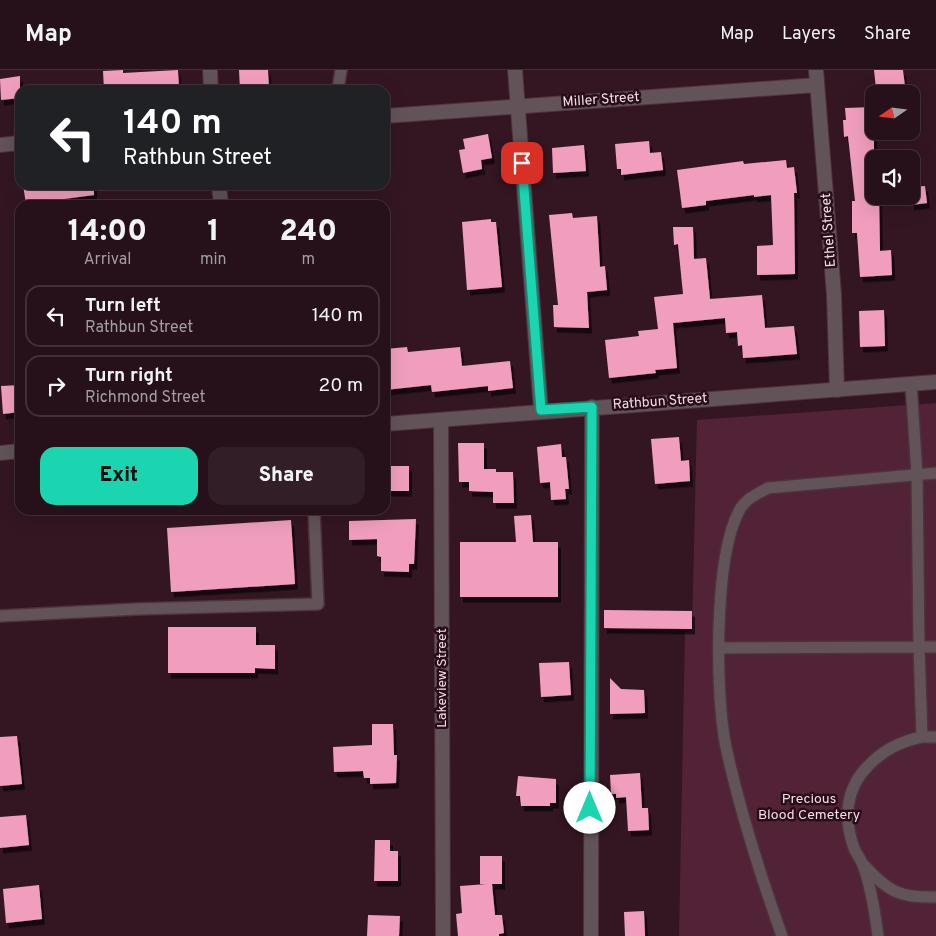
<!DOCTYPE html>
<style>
:root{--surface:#26101a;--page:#321e27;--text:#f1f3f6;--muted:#a49da2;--line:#423039;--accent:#1bd5b1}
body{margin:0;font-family:Overpass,sans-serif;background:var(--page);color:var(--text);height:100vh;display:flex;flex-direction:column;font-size:19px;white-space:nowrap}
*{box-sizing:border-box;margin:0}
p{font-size:16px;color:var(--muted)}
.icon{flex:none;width:28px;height:28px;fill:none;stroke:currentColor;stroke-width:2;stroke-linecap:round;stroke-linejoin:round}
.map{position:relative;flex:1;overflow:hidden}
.details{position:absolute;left:15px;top:130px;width:375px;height:315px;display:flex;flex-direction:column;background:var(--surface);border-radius:15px;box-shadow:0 5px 20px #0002,0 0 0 1px var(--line)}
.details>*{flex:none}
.banner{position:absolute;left:15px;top:15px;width:375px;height:105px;border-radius:15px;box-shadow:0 5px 20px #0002,0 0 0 1px var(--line);background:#202124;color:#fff;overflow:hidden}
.needle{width:32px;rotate:256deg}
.tools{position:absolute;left:865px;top:15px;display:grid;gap:10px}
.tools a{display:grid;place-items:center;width:55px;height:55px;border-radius:10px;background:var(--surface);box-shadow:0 5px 20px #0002,0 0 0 1px var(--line);font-size:25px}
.pin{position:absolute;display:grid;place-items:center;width:42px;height:42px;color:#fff;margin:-21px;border-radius:10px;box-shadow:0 2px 8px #0006}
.me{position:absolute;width:55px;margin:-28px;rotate:0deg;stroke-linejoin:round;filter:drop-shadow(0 0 4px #0008)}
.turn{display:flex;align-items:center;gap:18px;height:105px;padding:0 25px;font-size:22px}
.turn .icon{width:65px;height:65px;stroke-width:2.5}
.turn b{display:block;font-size:35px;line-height:42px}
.eta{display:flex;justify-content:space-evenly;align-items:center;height:85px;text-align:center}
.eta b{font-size:30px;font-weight:800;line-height:35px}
.button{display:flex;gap:10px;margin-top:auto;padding:10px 25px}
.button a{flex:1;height:58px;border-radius:15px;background:var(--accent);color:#111;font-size:20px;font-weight:800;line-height:58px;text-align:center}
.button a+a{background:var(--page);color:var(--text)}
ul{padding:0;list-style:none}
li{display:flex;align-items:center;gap:15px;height:62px;margin:0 10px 8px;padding:0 15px;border:2px solid var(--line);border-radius:15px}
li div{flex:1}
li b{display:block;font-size:19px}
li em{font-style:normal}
header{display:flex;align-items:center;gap:30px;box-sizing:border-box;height:70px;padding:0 25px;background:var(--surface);border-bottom:1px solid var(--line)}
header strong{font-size:24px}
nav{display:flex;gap:28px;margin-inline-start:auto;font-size:18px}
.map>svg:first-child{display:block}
.green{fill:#522337}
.building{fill:#f19ebe;filter:url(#shadow)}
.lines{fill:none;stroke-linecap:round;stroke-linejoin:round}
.service-casing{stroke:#4e323d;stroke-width:14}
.minor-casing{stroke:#4e323d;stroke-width:16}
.tertiary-casing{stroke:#4e323d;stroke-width:16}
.service{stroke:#625358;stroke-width:11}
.minor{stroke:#625358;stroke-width:14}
.tertiary{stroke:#625358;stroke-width:14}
.route-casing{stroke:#128a73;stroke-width:12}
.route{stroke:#1bd5b1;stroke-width:9}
.labels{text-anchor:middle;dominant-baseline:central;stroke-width:5;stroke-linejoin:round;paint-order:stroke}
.street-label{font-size:14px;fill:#f1dce4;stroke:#280d19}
.park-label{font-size:14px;fill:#f4dde5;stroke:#280d19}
</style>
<header>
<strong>Map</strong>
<nav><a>Map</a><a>Layers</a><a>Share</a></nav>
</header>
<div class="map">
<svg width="936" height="866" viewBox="0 0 936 866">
<defs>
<filter id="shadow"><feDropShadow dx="3" dy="5.5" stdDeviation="0" flood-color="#0009"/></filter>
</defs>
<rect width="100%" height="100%" fill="#331622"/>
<!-- green -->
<path class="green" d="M936,333v533h-257l6,-304 7,-1 5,-211z"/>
<!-- building -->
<path class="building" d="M123,0v3l55,-3 1,20h-75l-1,-19z
M239,0h29l1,20h-29z
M874,0h29l2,17 -29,2z
M20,6v22l-19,2 -1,-21z
M874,37v89h5l1,55 11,-1 1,25 -32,2 -3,-44h-5v-32h3l-7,-65 -4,1 -1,-17h3l-1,-12z
M488,64l4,24 -11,2 1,9 -19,4 -4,-23 6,-1 -2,-10z
M649,71l1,12 11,-1 2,18 -42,5v-6h-4l-2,-25z
M584,75l2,26 -33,2 -1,-25z
M786,90l1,8 7,-1 3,26h-3l1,81 -38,1v-29l16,-1 -2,-50 -17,2v-2l-48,6v4l-24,3 -5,-38 66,-9 1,3z
M23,115h71v10l-68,9z
M925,116l2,17 -16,2v-18z
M572,143l1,5 24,-2 3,51 5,-1 2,24 -20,2 2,36 -35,-1 -1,-22h5l-9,-90z
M491,149v3h5l6,65 -35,3 -5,-68z
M673,157h20l1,32 12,-1 4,41 52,-4 3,33 29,-2 3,28 -54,4 -1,-13 -4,1 -1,-14 -11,1 -1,-15 -52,5 4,45 -22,2 1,3 -47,5 -4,-38 34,-4 -1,-5 20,-2 -4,-32 29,-3 -5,-50 -4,1z
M884,240l1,36 -25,1 -1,-36z
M407,277l1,5 52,-5 2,19 48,-5 3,27 -25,3v-5l-56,6 -1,-7 -46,5v-41z
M20,315v27l-17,2 -2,-28z
M679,367l2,24 8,-1 1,21 -35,3 -4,-45z
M458,373h26v26h12v3h17l1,31h-21v-11l-24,-1v-9h-10z
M561,374l1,13h4l3,32h-4l1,10 -15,1 -1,-18 -10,1 -3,-36z
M385,396h24v25h-24z
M531,445l2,27h25v55h-98v-55h56l-2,-26z
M416,449l-2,45h-5v8l-28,-1v-14l-4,-1v-17l-28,1v-19z
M291,450l4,64 -124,8 -4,-64z
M604,540l88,1v18l-88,-1z
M168,557h88v18h19v24l-20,-1v5h-87z
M569,592l2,33 -30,2 -2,-34z
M610,608l11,11 23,1 1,23 -35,1z
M372,654h21l1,31h3l-1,28 -26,1v-6h-6l-1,-7 -29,1 -1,-25 39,-2z
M17,666l5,48 -22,2v-49z
M640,703l2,35h6l1,22 -21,1 -2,-34 -10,1v-4h-5l-1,-19z
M518,706l38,3v24h-6v3h-29l-1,-10h-4z
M26,745l3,30 -29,3v-31z
M375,770h15v11h8v30h-24z
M480,786h22v28h-10l3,31h7l2,18 -5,1v2h-41l-2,-22 6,-1 -2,-27 27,-2h-7z
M39,815l3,34 -36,4 -3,-34z
M644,841l1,25h-20l-1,-24z
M368,845l32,1 -1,20h-32z"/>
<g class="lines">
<!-- service casing -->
<g class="service-casing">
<path id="service" d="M338,20l3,-20
M0,546l137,-7 181,-5 -4,-94
M936,577h-17l3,90h14
M719,578l200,-1 -2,-173 -6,-90
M865,796c23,26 36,32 71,31
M782,866c-22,-62 -42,-124 -56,-189 -11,-52 -12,-189 13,-236 6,-12 18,-17 29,-23l168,-15
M878,866c-3,-24 -7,-49 -15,-71 -2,-6 -7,-11 -9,-17 -11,-30 -8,-60 14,-82 14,-15 34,-25 54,-29"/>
</g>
<!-- minor casing -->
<g class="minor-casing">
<path id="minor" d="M210,0l1,20
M816,0l18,225 3,95
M385,46l432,-31
M0,75l20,-2
M219,115l2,20
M441,350l2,516
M591,866l1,-529"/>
</g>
<!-- tertiary casing -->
<g class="tertiary-casing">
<path id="tertiary" d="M515,0l26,341
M385,354l551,-42
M0,383l20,-2"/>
</g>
<!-- service -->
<use href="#service" class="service"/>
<!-- minor -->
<use href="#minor" class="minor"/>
<!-- tertiary -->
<use href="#tertiary" class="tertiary"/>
</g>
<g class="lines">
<!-- route casing -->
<g class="route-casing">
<path id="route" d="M522,93l19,247 51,-3 -2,401"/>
</g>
<!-- route -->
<use href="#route" class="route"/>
</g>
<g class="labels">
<!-- street labels -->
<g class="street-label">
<text transform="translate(601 30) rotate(-4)">Miller Street</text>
<text transform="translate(829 160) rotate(-94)">Ethel Street</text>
<text transform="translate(660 332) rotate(-4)">Rathbun Street</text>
<text transform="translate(442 608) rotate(-90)">Lakeview Street</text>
</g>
<!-- park labels -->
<g class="park-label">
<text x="809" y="729">Precious<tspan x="809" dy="16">Blood Cemetery</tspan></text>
</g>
</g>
</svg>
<div class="tools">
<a><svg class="needle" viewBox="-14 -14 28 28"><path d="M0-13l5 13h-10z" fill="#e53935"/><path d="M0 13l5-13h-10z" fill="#a49da2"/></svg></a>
<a><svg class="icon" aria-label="sound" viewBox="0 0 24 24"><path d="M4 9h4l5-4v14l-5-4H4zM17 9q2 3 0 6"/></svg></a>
</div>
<div class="pin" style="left:522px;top:93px;background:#d93025"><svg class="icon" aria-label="arrive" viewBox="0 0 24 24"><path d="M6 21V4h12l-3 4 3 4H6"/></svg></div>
<svg class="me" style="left:590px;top:738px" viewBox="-20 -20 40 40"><circle r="19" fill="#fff"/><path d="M0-13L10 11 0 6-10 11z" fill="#1bd5b1"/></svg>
<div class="banner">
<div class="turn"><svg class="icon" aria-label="left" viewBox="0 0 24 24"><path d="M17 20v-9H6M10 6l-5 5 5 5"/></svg><div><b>140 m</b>Rathbun Street</div></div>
</div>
<section class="details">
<div class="eta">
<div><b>14:00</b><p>Arrival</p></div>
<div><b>1</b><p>min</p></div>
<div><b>240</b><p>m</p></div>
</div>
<ul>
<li><svg class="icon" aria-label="left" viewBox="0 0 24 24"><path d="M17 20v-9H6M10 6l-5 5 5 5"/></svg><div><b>Turn left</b><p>Rathbun Street</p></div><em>140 m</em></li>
<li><svg class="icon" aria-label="right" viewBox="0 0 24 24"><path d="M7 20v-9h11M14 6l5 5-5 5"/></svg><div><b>Turn right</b><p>Richmond Street</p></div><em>20 m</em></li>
</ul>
<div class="button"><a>Exit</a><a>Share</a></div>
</section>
</div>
